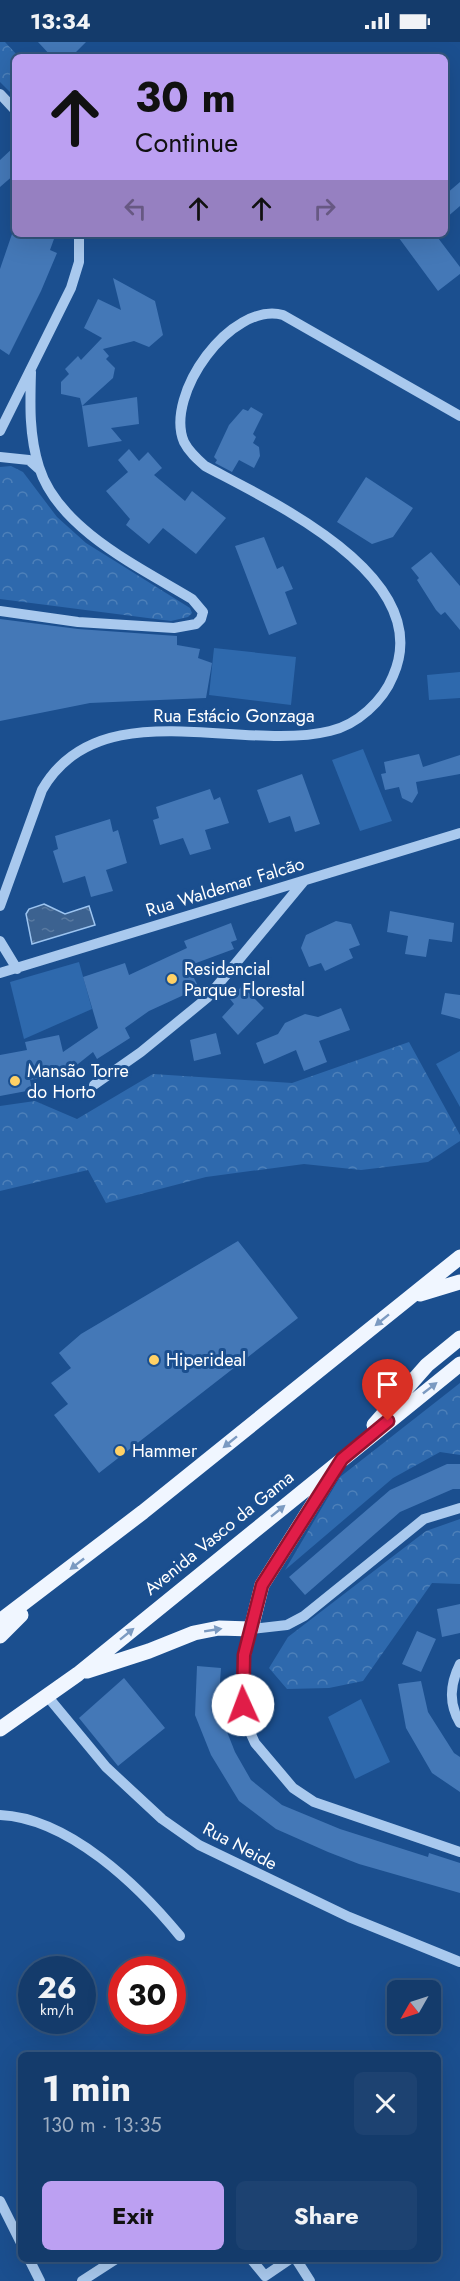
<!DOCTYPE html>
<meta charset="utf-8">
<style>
:root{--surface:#143b6b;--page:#1d4271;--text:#f1f3f6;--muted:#9dadc1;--line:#33557e;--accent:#bca0f2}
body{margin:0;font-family:Jost,sans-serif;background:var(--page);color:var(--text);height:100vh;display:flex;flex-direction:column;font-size:22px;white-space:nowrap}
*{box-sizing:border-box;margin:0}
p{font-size:20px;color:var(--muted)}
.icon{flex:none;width:33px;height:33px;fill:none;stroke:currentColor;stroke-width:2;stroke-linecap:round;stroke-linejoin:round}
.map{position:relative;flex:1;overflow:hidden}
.panel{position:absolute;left:18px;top:2010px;width:423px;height:210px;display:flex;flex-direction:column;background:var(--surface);border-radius:9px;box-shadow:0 6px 24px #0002,0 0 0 2px var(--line)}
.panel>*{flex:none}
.banner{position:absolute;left:12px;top:12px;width:436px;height:183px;border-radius:9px;box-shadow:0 6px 24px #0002,0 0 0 2px var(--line);background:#bca0f2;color:#111;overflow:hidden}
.needle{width:39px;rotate:231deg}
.buttons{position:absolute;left:387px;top:1938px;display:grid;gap:12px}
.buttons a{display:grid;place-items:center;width:54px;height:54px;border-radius:9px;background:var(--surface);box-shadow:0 6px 24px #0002,0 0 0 2px var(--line);font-size:30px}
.speed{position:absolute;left:18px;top:1914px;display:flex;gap:12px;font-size:30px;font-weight:700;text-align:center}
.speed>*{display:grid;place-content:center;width:78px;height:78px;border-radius:50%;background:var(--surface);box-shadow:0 6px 24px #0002,0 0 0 2px var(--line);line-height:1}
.speed small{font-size:15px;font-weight:400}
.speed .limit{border:9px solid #d22;background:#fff;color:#111}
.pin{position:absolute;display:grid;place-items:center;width:51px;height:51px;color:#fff;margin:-62px -26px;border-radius:50% 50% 50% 0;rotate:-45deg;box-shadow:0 0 6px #0007}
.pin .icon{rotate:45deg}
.me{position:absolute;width:66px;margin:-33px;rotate:358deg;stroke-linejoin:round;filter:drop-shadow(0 0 4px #0008)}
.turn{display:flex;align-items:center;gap:21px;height:126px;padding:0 24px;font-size:27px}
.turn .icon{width:78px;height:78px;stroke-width:2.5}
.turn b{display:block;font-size:42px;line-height:51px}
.lanes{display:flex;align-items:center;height:57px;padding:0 24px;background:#0003;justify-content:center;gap:30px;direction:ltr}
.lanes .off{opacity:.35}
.round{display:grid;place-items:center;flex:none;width:63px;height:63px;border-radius:9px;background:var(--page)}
.head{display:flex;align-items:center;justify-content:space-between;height:102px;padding:0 24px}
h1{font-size:36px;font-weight:700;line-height:45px}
.button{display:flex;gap:12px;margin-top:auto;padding:12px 24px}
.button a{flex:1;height:69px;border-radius:9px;background:var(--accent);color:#111;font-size:24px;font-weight:700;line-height:69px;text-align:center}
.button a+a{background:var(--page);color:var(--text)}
.status{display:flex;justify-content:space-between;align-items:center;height:42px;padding:0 30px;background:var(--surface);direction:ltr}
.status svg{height:16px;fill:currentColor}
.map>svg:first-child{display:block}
.green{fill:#2e69ad}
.forest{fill:url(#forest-crowns)}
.water{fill:url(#water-ripples);stroke:#9cc4f0;stroke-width:1.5}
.building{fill:#4478b7}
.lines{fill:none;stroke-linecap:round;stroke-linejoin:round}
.minor{stroke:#a9c9ee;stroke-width:10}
.major{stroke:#f0f6ff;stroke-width:15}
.oneway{fill:#7b9ac1}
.route-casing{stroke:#92132f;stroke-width:15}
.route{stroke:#e11d48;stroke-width:10}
.poi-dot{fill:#ffd166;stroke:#1b4f8f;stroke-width:2}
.labels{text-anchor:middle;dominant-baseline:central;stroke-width:6;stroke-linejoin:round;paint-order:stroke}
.street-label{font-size:18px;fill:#fff;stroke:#1b4f8f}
.poi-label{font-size:18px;fill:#fff;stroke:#1b4f8f;text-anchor:start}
</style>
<div class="status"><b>13:34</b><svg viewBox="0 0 49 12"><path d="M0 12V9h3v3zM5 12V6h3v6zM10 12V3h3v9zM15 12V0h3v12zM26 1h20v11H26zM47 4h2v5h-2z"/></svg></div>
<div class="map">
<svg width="460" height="2239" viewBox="0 0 460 2239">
<defs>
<pattern id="forest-crowns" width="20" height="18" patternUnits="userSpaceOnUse" patternTransform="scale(1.5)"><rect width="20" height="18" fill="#2e69ad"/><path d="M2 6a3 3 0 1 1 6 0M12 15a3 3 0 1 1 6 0" fill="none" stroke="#4d80b9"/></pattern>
<pattern id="water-ripples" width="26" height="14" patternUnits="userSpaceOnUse" patternTransform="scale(1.5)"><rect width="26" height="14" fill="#3c6290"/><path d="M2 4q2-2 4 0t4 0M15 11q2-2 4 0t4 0" fill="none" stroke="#597aa1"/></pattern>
</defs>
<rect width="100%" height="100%" fill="#1b4f8f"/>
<!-- green -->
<path class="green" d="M214,606l82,9 -5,48 -82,-10z
M460,630v26l-31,2 -2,-25z
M363,707l29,72 -32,10 -28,-71z
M79,920l13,47 -68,30 -14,-57z
M460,1009v56l-24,-43z
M361,1657l29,63 -35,17 -27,-62z"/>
<!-- forest -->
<path class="forest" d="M0,0h5l14,15h-4v40l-15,-15z
M11,424l12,6 34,45 29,26 104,65 2,5 -4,4 -17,4 -171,-22v-132z
M409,1000l51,93v6l-32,21 -67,8 -57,-6 -98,13 -100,26 -18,-33 -88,21v-85l35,-5 42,18 76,-45 139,9z
M460,1341v72l-20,-3 -47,26 -108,92 55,-93z
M460,1477v65l-28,-1 -69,98 -34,7 -42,1 -18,-21 19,-31 138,-106z"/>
<!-- water -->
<path class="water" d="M44,862l21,10 24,-8 6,19 -63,19 -6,-30 3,-5z"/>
<!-- building -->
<path class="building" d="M38,0h48l-15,15h-19z
M15,104v28l-15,13v-27z
M460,140v24l-14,12v-24z
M12,192h30l12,5 -4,11 7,3 -16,38 -32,64 -9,-6v-80z
M396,192h39l25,33v7l-22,17z
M113,236l42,23 8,34 -14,12 -15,-6 -31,8 6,7 -3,3 9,9 -2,10 -31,28 -2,-8 -19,-4v-12l8,-8 -4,-5 13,-13 3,4 21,-22 -18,-10 14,-29 23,11z
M137,355l2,27 -28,4 11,13 -34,6 -6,-41z
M251,365l12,7 -10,20 3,3 -3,6 6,4 1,9 -6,12 -15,-8 -7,12 -17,-9 2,-3 -3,-3 15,-32 14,-16 5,2z
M129,407l10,12 9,-9 14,16 -8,7 31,26 7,-10 34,27 -30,36 -33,-26 -14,16 -23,-19 4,-6 -24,-28 22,-19 -10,-12z
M366,435l47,31 -20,29 -21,7 -35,-22z
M264,495l13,32 6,-3 10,23 -8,3 12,32 -28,11 -34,-89z
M431,510l29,34v44l-15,-18 -4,3 -5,-5 -19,-30 2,-2 -8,-10z
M0,577l78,10 99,7v9l23,4 -2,9 14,5 -6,35 -116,5 -90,18z
M419,712l4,13 37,-12v19l-44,8 2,11 -6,10 -10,-5 -3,-11 -14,3 -4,-16 5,-1 -2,-11z
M302,732l18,50 -25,8 -5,-16 -21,7 -12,-33z
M210,747l4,11 6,-3 9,26 -24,7 6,19 -21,6 -7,-17 -23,7 -7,-25 6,-2 -3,-11z
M110,777l3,13 5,-2 9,33 -21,7 7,21 -22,6 -6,-21 -22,7 -10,-32 5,-2 -3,-13z
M390,869l64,12 -2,19 -23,-3 -3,18 -21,-3 3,-18 -21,-4z
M336,879l15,3 9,21 -11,4 4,9 -28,13 -4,-8 -12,4 -8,-19 5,-13z
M231,881l6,17 -6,2 3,7 -46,17 11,22 -50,23 -24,17 5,10 -33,21 -4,-7 -25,20 -38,8 2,10 -32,6v-41l27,-5 -2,-8 34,-7 4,17 35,-24 -15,-51 42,-14 4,12 58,-27 -3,-7z
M242,944l22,22 -26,27 -16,-18 12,-13 -4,-5z
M445,951l15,2v24l-19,-5z
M341,966l9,22 -31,11 8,21 -23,9 -8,-21 -32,14 -8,-21 22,-9 7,-11 20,-9 13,3z
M216,991l5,21 -27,7 -4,-21z
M238,1199l60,77 -199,155 -45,-58 14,-11 -17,-21 20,-15 -12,-15 22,-19z
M447,1422h13v25h-7l-53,23 -95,83 -16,-18 101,-87z
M460,1562v29l-18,4 -5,-28z
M417,1589l19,8 -15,33 -19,-8z
M197,1624l24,2 -3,41 17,43 16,28 31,25 58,24 88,28 1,-4 31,10v30l-101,-29 -31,-12 -52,-23 -37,-28 -28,-46 -16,-40z
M124,1636l41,50 -47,38 -39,-48z
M421,1639l7,31 26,41 6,4v35l-28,-19 -26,-45 -8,-44z"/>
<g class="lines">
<!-- minor -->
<path class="minor" d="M0,52l15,16
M0,389l71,-143 8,-26v-28
M0,415l29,3 10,9
M0,569l78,11 96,6 22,-4 5,-5 2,-7 -11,-13c-51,-31 -134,-70 -153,-132 -10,-32 -9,-62 -8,-95
M0,864l42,-116c57,-100 198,-37 288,-59 27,-6 53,-30 63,-55 44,-99 -121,-174 -188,-210 -8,-7 -16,-14 -21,-24 -20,-47 47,-141 99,-127l177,101
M0,899l17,28
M0,931l460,-140
M94,1043l47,-33 66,-54 97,-117
M460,1466l-36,11 -120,97 -17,9 -36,4 -9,47 2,43 11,24 38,45 21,14 146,50
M460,1622c-10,20 -12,39 0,59
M48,1655l58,70 56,52 37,26 150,72 111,45
M0,1773c69,3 139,71 180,121
M0,2159l21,42
M29,2217l11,22
M251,2217l14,17 25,-17
M296,2217l14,22
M82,2239l34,-22"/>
<!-- major -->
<path class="major" d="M420,1252l40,-12
M374,1383l53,-60 33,-27
M0,1579l143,-109 317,-255
M0,1594l21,-21
M87,1629l62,-20 45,-18 25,-5 32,1 11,-44 70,-111
M0,1687l78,-55 382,-310"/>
</g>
<!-- one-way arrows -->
<defs><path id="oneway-solid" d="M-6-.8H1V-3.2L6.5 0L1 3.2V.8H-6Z" transform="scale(1.5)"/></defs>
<g class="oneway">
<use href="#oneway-solid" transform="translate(382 1278) rotate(141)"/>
<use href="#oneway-solid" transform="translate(430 1346) rotate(-38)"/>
<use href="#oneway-solid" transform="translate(230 1400) rotate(141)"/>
<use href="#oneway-solid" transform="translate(278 1469) rotate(-39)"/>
<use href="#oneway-solid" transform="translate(77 1522) rotate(142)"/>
<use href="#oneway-solid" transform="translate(213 1588) rotate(-9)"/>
<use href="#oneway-solid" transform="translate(127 1592) rotate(-39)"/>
</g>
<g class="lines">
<!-- route casing -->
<g class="route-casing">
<path id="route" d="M243,1663l1,-50 18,-70 80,-126 46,-38"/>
</g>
<!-- route -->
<use href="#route" class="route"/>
</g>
<!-- markers -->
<g class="poi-dot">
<circle cx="172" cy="937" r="6"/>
<circle cx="15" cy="1039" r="6"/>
<circle cx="154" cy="1318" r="6"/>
<circle cx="120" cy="1409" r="6"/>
</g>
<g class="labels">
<!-- street labels -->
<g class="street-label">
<text x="234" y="674">Rua Estácio Gonzaga</text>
<text transform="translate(225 845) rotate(-17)">Rua Waldemar Falcão</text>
<text transform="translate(219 1491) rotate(-39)">Avenida Vasco da Gama</text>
<text transform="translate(240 1804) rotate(28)">Rua Neide</text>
</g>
<!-- poi labels -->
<g class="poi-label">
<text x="184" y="927">Residencial<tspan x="184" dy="21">Parque Florestal</tspan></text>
<text x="27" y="1029">Mansão Torre<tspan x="27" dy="21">do Horto</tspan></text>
<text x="166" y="1318">Hiperideal</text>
<text x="132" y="1409">Hammer</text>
</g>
</g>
</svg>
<div class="buttons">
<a><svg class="needle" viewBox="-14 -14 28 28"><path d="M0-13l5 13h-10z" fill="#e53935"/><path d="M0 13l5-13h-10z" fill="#9dadc1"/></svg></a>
</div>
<div class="speed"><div>26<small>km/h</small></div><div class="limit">30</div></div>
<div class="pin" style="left:388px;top:1379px;background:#d93025"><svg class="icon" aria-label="arrive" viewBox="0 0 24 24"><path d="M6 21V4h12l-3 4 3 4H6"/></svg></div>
<svg class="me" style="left:243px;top:1663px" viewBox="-20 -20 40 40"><circle r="19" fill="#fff"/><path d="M0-13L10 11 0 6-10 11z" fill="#e11d48"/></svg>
<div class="banner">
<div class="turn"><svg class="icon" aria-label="ahead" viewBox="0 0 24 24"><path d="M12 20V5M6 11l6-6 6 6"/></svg><div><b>30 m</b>Continue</div></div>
<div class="lanes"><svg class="icon off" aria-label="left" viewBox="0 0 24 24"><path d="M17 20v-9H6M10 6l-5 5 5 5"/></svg><svg class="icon" aria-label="ahead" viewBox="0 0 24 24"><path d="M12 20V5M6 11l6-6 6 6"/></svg><svg class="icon" aria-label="ahead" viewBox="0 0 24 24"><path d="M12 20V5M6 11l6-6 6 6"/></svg><svg class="icon off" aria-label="right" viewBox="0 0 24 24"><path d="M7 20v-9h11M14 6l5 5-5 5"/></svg></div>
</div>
<section class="panel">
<div class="head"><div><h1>1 min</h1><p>130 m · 13:35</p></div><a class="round"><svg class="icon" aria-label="close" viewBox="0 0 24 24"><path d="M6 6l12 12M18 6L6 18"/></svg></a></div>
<div class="button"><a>Exit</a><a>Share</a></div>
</section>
</div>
